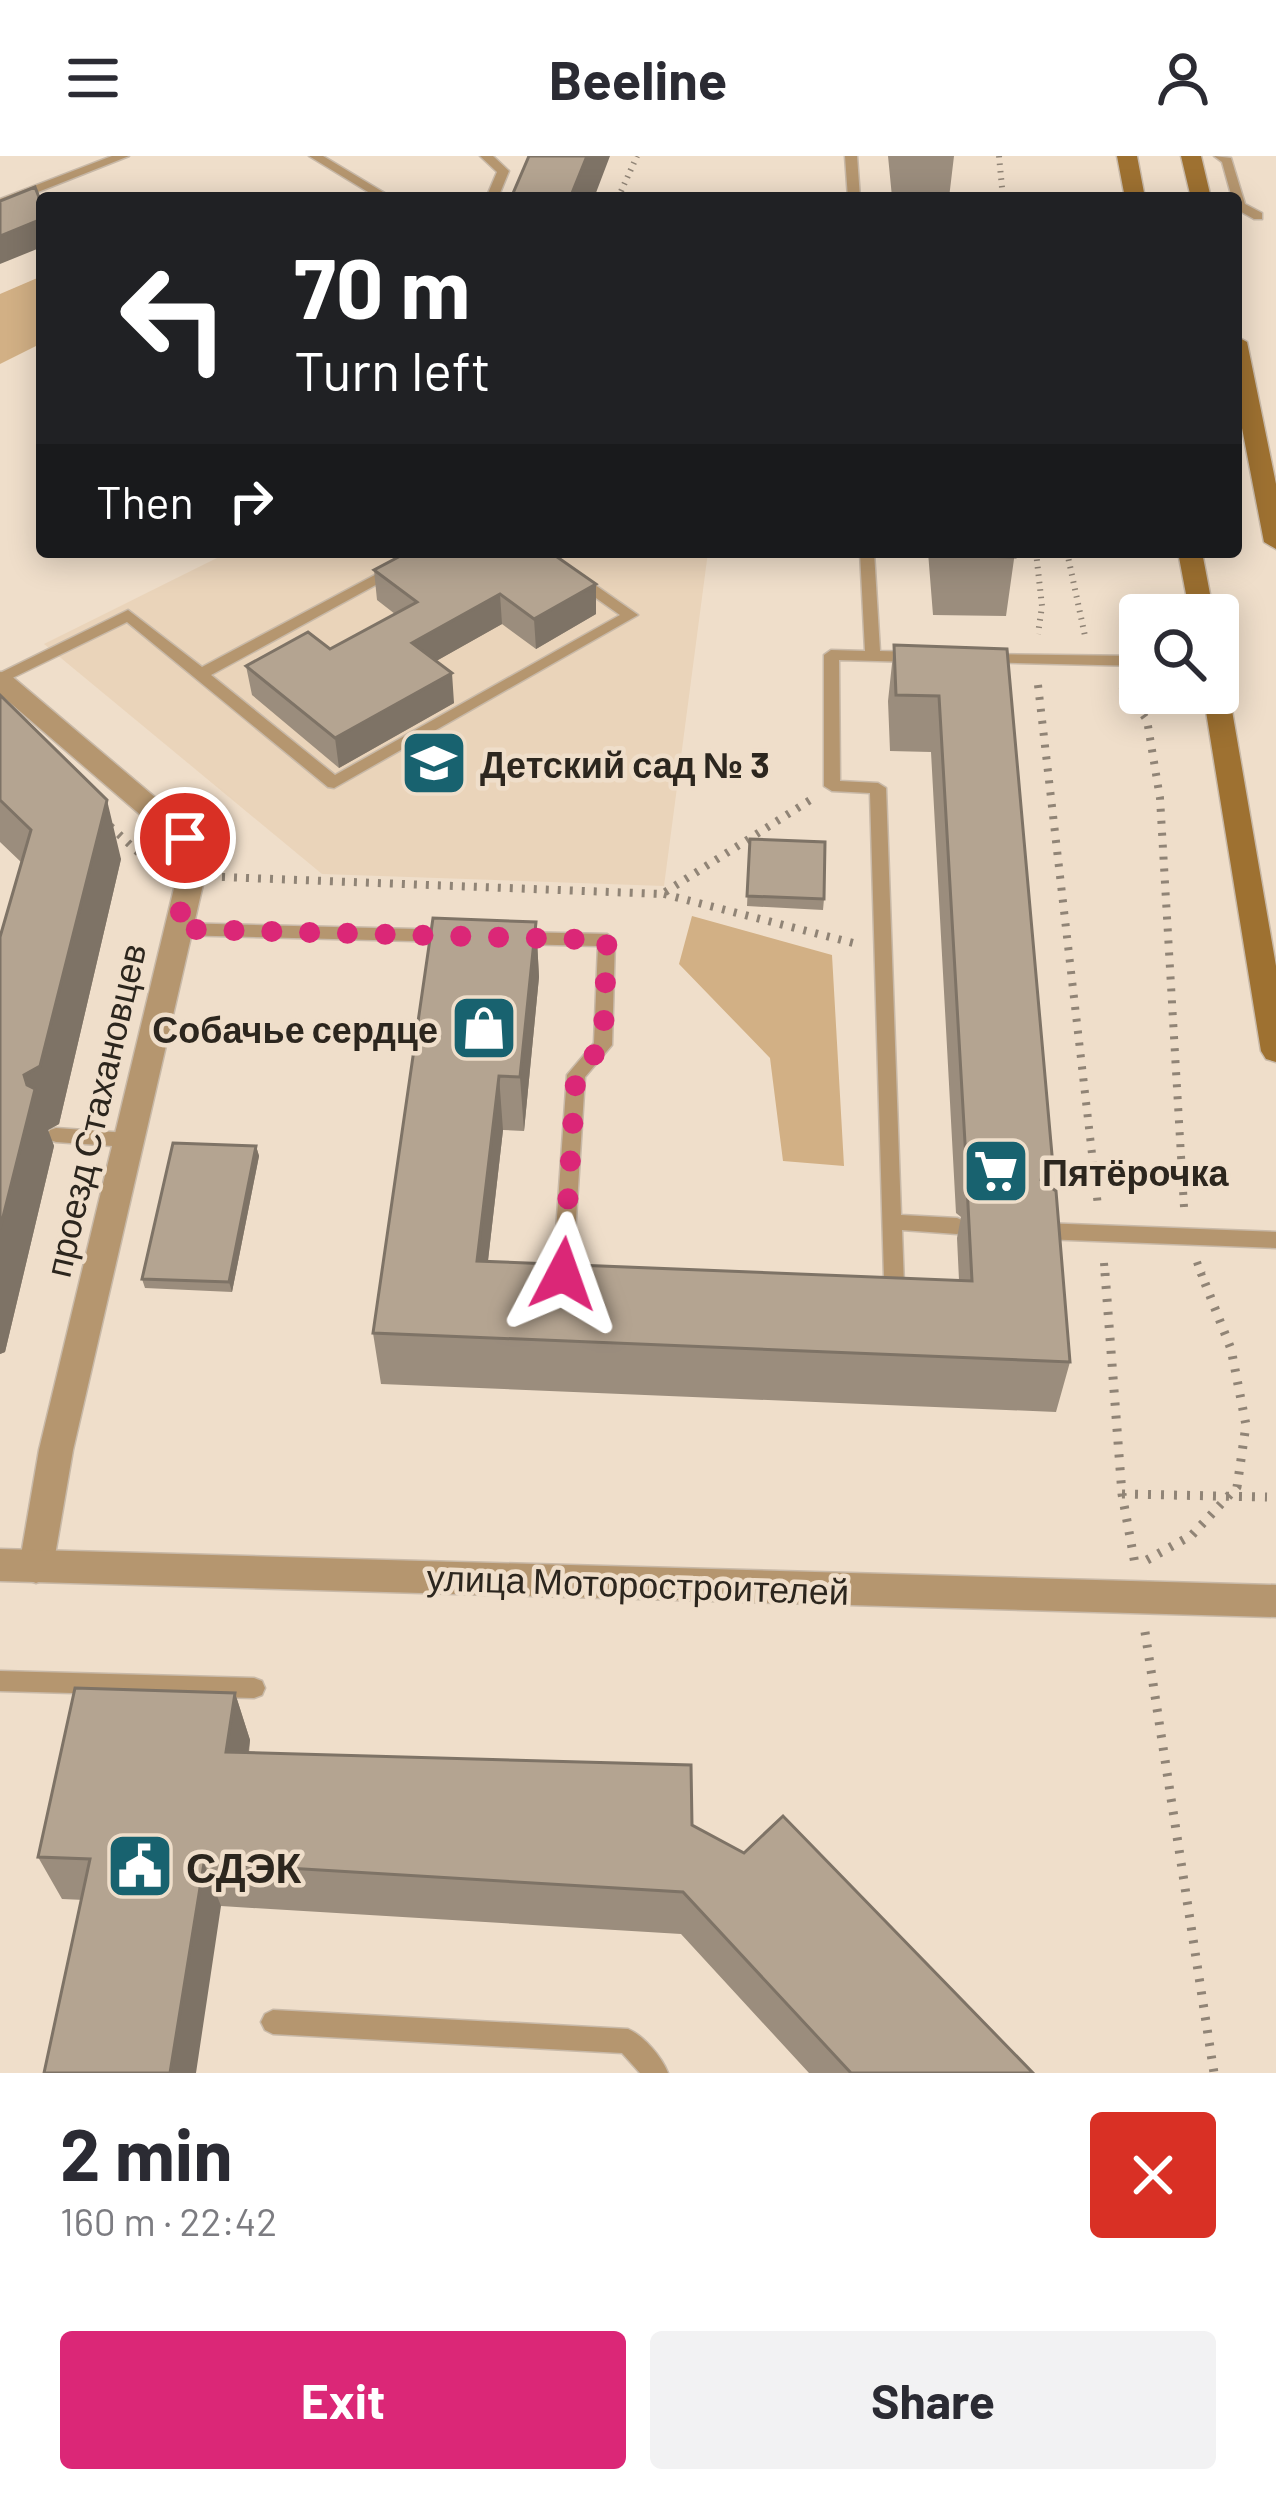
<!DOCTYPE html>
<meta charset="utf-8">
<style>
:root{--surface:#fff;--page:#f2f2f3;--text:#2b2b33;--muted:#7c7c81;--accent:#db2777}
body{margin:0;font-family:Barlow,sans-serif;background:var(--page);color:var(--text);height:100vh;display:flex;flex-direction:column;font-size:45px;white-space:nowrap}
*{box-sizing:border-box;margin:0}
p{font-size:39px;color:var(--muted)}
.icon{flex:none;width:66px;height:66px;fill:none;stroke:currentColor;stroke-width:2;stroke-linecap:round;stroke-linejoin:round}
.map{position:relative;height:1917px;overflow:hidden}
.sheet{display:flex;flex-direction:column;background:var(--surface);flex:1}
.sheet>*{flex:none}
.hud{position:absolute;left:36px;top:36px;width:1206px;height:366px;border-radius:12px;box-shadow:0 6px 30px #0003;background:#202124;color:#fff;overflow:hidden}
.fabs{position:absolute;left:1119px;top:438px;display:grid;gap:24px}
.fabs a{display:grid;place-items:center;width:120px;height:120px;border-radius:12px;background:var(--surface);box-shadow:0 6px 30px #0003;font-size:60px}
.pin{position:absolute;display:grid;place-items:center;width:102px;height:102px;color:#fff;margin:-51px;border:6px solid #fff;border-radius:50%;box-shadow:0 3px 12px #0007}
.me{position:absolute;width:132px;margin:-66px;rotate:4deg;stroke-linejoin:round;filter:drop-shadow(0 0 9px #0008)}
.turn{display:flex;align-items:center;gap:42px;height:252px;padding:0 60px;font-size:54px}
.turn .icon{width:156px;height:156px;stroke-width:2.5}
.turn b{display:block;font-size:84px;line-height:102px}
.then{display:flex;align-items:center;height:114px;padding:0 60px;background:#0003;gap:24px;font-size:45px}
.round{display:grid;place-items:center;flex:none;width:126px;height:126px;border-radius:12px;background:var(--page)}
.summary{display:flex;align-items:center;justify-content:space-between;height:204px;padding:0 60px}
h1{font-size:72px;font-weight:700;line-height:90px}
.button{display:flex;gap:24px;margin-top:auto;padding:24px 60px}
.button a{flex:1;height:138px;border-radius:12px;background:var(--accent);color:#fff;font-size:48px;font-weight:700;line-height:138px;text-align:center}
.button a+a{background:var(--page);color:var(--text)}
header{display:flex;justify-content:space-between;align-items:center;height:156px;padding:0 60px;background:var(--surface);font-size:54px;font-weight:700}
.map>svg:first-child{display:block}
.built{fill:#ead4ba}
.green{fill:#d2b085}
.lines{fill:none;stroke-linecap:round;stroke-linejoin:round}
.service-casing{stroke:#c8b9a8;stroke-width:3}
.minor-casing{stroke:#c8b9a8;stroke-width:3}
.tertiary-casing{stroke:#c8b9a8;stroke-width:3}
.secondary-casing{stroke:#c8b9a8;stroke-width:3}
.path-far2{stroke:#908476;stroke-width:6;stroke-dasharray:1.5 6;stroke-linecap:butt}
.path-far1{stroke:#908476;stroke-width:8;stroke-dasharray:3 9;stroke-linecap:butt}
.path{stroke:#908476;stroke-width:9;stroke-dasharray:3 10;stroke-linecap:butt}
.service{fill:#b5966f;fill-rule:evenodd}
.minor{fill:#b5966f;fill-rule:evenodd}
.tertiary{fill:#b5966f;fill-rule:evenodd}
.secondary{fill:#9e7131;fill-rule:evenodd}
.wall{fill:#9b8d7d}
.shaded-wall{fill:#7e7366}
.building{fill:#b4a491;stroke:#7e7366;stroke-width:3}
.route{stroke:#db2777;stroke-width:21;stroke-dasharray:0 37.8}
.labels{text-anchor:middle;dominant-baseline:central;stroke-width:9;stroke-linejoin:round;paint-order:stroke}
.poi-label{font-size:36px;font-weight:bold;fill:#2c261e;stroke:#efdeca;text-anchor:start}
.street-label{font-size:36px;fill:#2c261e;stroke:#efdeca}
.near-poi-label{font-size:42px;font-weight:bold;fill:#2c261e;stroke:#efdeca;text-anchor:start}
</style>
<header><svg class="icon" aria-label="menu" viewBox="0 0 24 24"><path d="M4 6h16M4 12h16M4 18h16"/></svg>Beeline<svg class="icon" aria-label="person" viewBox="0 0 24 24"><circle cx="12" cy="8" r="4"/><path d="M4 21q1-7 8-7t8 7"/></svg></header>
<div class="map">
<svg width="1276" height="1917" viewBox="0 0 1276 1917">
<rect width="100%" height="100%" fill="#efdeca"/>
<!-- built -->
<path class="built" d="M229,396h479l-44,334 -342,-12 -278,-230z"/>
<!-- green -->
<path class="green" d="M42,120v67l-42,21v-70z
M692,760l140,39 12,211 -61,-5 -13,-103 -91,-94z"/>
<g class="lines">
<!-- service casing -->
<g class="service-casing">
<path id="service" d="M112,0h17l-129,51v-8z
M309,0h14l70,42h-15z
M480,0h13l16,15 -11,27h-12l11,-26z
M845,0h12l3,42h-12z
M1214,0l17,2 14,46 17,9v6h-8l-18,-10v-11h-4l-10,-36z
M418,396h18l-225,123 124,100 285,-160 -89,-63h17l90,63 -304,173 -6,-1 -201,-165 -127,62v-11l128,-63 74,57z
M860,396h14l6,99 36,1 8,5 -8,5 -77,-2 1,121 38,2 8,5 15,427 56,3 7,3 2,5 -2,5 -7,3 -55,-4 2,56 -3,6 -7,2 -23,-3 -3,-6 3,-6 13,-2 -14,-484 -38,-2 -8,-5v-131l7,-5 34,1z
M986,498l154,2v10l-159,-4v-6z
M176,767l278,7 8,6 -8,6 -278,-7 -8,-6z
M517,776l90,2 8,6 -3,105 -27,32 -12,190 9,2 3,6 -3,6 -7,2 -19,-3 -3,-6 14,-199 27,-32 4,-97 -81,-2 -8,-6z
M56,972l71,5 6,2 3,5 -3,5 -6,2 -71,-5 -6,-2 -3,-5 3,-5z
M1042,1067l234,9v16l-234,-9 -7,-3 -2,-5 2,-5z
M0,1515l254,7 8,3 3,7 -3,7 -8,3 -254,-7z
M273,1854l355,19c16,7 34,28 40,44h-28l-18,-20 -349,-19 -8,-4 -4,-8 4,-8z"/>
</g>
<!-- minor casing -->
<g class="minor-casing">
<path id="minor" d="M0,516l9,2 186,157 10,45 -132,574 -20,117 -5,11 -12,5 -12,-5 -5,-11 20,-117 138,-574 -5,-34 -172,-148z"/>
</g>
<!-- tertiary casing -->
<g class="tertiary-casing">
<path id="tertiary" d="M0,1393l1276,36v32l-1276,-36z"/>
</g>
<!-- secondary casing -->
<g class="secondary-casing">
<path id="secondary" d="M1117,0h20l8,42h-20z
M1181,0h20l10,42h-20z
M1236,180l11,6 29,142v65l-12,-7 -28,-145z
M1178,396h24l12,63h-24z
M1218,529l11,8 47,273v96l-10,-3 -5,-8 -58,-358h15z"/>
</g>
<!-- path-far2 -->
<path class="path-far2" d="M999,0l4,42
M618,42l19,-42
M1036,396l6,54 -4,28
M1067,396l18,84"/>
<!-- path-far1 -->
<path class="path-far1" d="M1038,529l60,521
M1122,530l25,34 13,78 24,409
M110,670l46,43
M222,721l440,17 153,-97
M664,738l189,49
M1197,1106l5,14
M1104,1107l1,13"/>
<!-- path -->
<path class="path" d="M1105,1117l17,221 13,70
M1122,1338l145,3
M1147,1404l45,-25 45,-48 9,-62 -15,-76 -30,-76
M1145,1476l69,441"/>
<!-- service -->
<use href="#service" class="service"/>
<!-- minor -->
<use href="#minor" class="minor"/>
<!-- tertiary -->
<use href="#tertiary" class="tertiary"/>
<!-- secondary -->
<use href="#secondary" class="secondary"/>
</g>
<!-- wall -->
<path class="wall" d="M888,0h66l-5,42 -57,-1z
M928,396h87l-9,64 -73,-1z
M374,414l222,14v30l-60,35 -34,-25 -66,37 18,42 -115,65 -87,-73 -6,-29 84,-17 65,-35 -18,-14z
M894,489l113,4 42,537 21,176 -14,50 -675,-28 -8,-51 163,-411 3,55 -15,154 -21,-1 -15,131 471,19 -2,-42 4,-21 -5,-4 -25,-461 -41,-1 -2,-50z
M0,539l121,164 -62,265 -11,6 6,16 -49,206 -5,2v-417l22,-74 -22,-21z
M750,683l74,60 -1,11 -76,-4z
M256,990l3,10 -27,136 -87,-4 -3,-9z
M235,1537l15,47 -1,13 443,72 341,248h-224l-128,-139 -460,-28 -159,-7 -24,-42z"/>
<!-- shaded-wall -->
<path class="shaded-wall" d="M587,0h23l-16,42h-24z
M42,63v28l-42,17v-28z
M596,428v30l-60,35 -2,-30z
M500,438l2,30 -87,49 -3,-30z
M452,517l2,30 -115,65 -4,-30z
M107,644l14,59 -62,265 -11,6 6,16 -49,206 -5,2v-125l24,-154z
M536,766l3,55 -15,154 -4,-54z
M499,920l4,54 -21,182 -5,-51z
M256,990l3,10 -27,136 -3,-10z
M1053,1010l-12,53 -10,5 12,-53z
M235,1537l15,47 -8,58 -16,-46z
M204,1707l17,43 -25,167h-26z"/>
<!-- building -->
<path class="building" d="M529,0h58l-17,42h-59z
M35,31l7,18v14l-42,17v-35z
M408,396h142l46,32 -62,35 -34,-25 -88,49 40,30 -117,65 -89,-72 62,-34 22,17 87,-47 -43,-32z
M940,396h75v5l-75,-2z
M894,489l113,4 46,517 -10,5 -2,9 15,11 14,171 -697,-29 60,-415 103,4 -16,155 -21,-1 -22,185 495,20 -5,-95 12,-6 2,-9 -15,-11 -27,-464 -43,-1z
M0,539l107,105 -67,266 -16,9 3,10 8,4 -35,140v-292l31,-107 -31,-30z
M750,683l75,3 -1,57 -77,-3z
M173,987l83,3 -27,136 -87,-3z
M75,1532l160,5 -9,59 465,13 1,60 52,28 39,-37 250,257h-182l-168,-181 -479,-29 -34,210h-126l46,-214 -52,-2z"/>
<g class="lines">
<!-- route -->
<path class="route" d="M185,682l5,38 -14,53 431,11 -4,105 -27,30 -13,199"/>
</g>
<!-- icons -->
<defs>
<g id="school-square" transform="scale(3.45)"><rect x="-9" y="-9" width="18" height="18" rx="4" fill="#18626f" stroke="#efdeca"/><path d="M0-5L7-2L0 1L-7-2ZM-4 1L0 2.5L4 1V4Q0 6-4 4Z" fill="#fff"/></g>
<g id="shop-square" transform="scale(3.45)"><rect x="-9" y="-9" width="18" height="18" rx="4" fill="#18626f" stroke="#efdeca"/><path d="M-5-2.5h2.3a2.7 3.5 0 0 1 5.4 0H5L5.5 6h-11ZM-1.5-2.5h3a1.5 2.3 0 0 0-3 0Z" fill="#fff"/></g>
<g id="supermarket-square" transform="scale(3.45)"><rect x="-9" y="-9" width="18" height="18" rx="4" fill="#18626f" stroke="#efdeca"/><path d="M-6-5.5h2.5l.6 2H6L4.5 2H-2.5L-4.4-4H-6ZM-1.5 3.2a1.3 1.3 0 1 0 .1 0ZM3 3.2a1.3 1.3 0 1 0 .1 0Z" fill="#fff"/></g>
<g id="civic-square" transform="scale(3.45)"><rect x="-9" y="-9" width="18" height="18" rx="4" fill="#18626f" stroke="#efdeca"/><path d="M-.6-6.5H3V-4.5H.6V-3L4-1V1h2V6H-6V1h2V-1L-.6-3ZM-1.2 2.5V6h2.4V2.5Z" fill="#fff"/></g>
</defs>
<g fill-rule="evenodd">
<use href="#school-square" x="434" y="607"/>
<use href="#shop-square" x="484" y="872"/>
<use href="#supermarket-square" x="996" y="1015"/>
<use href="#civic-square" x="140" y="1710"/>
</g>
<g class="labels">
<!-- poi labels -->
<g class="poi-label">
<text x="480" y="607">Детский сад № 3</text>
<text x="438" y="872" text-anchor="end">Собачье сердце</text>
<text x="1042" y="1015">Пятёрочка</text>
</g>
<!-- street labels -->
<g class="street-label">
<text transform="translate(94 954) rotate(-77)">проезд Стахановцев</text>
<text transform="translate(638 1427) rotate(2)">улица Моторостроителей</text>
</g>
<!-- near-poi labels -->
<g class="near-poi-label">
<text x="186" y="1710">СДЭК</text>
</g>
</g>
</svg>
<div class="fabs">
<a><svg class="icon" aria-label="search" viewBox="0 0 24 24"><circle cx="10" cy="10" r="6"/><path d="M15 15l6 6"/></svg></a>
</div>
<div class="pin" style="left:185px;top:682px;background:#d93025"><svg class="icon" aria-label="arrive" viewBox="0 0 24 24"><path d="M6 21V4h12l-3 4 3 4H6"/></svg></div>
<svg class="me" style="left:563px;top:1118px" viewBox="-20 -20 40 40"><path d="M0-17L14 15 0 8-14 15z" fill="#db2777" stroke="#fff" stroke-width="4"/></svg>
<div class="hud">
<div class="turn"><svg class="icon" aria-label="left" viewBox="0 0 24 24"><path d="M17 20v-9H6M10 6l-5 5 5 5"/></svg><div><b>70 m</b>Turn left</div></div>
<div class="then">Then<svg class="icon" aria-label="right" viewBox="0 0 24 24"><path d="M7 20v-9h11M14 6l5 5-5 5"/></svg></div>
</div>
</div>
<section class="sheet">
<div class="summary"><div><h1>2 min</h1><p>160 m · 22:42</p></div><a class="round" style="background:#d93025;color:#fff"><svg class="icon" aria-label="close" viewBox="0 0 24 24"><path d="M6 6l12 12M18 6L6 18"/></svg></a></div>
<div class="button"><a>Exit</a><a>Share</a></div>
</section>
